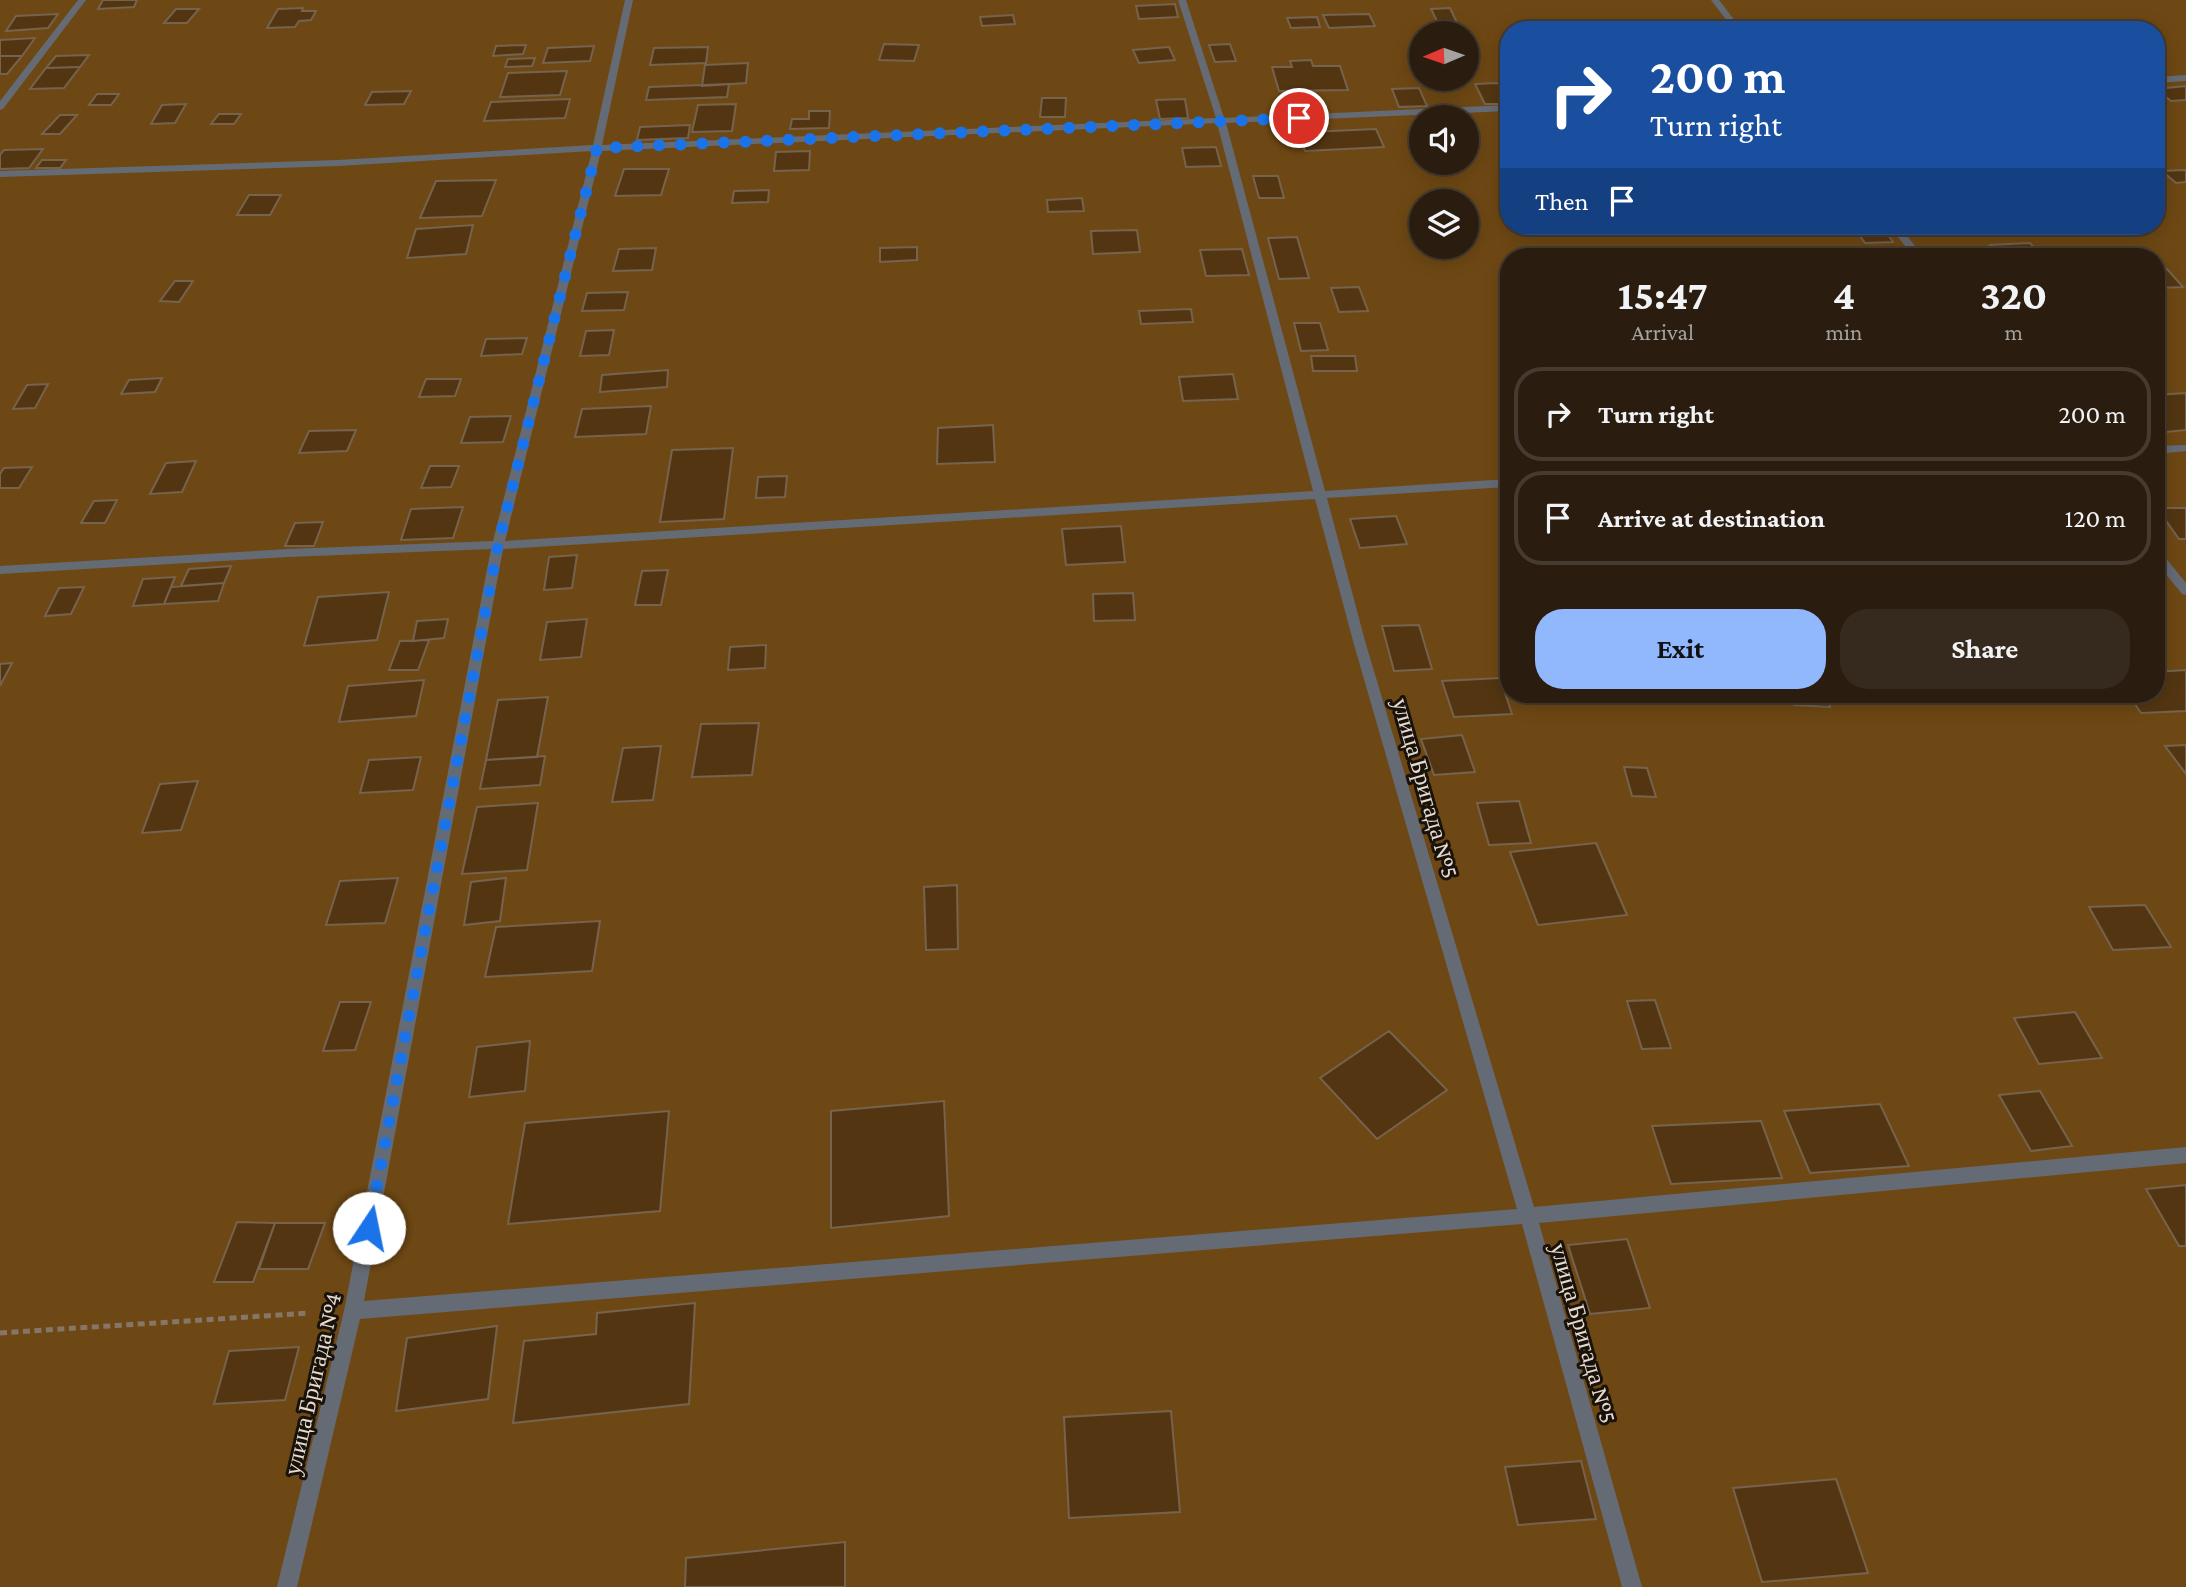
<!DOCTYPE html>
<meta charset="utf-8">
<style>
:root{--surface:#2a1d10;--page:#362a1e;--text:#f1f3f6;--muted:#a5a29f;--line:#463b30;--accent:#91b8fd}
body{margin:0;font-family:"Crimson Pro",serif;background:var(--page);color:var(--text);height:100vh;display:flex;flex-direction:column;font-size:26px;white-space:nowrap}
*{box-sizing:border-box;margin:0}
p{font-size:23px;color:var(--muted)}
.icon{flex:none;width:38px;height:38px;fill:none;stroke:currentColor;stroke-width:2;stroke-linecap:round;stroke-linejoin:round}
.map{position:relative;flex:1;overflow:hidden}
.details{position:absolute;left:1500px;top:248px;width:665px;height:455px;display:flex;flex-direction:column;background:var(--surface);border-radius:28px;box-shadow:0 4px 18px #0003,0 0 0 2px var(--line)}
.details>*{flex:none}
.guide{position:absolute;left:1500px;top:21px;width:665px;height:214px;border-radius:28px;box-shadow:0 4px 18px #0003,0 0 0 2px var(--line);background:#1a4fa0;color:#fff;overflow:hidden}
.needle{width:46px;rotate:268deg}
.buttons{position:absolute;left:1409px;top:21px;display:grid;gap:14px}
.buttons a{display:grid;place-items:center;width:70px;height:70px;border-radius:50%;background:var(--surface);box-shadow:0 4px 18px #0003,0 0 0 2px var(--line);font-size:35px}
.pin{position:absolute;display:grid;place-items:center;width:60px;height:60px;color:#fff;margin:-30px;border:4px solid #fff;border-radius:50%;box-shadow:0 2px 7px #0007}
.me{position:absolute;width:77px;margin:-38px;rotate:11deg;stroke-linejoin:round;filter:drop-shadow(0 0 5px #0008)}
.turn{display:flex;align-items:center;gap:24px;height:147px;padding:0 35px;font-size:32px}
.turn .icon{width:91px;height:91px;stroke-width:2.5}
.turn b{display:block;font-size:49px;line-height:60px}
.then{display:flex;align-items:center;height:66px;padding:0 35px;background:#0003;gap:14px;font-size:26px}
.eta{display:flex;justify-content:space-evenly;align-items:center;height:119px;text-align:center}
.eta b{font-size:42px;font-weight:700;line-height:49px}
.button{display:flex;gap:14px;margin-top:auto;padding:14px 35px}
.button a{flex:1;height:80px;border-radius:28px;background:var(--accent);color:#111;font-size:28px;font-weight:700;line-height:80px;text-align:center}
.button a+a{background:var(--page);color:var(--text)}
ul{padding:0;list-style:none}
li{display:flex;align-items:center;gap:21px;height:94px;margin:0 14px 10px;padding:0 21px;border:4px solid var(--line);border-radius:28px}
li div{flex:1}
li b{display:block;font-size:26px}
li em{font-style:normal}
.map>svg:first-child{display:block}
.green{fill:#6e4814;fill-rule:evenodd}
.building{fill:#533611;stroke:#75634e;stroke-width:2}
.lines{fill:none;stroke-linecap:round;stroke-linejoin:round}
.path{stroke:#857667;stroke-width:5;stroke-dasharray:7 4.5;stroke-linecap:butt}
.lane{fill:#656b75;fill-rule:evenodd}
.route{stroke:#1a73e8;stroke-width:12;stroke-dasharray:0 21.6}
.labels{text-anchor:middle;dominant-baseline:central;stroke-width:6;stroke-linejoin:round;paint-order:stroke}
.street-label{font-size:24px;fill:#e6dbd0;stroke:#19120a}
</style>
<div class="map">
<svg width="2186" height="1587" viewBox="0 0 2186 1587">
<rect width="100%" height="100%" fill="#382715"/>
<!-- green -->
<path class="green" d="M0,0h2186v1587h-2186zM1508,30h648v196h-648zM1421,33h45v46h-45zM1421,117h45v46h-45zM1421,201h45v46h-45zM1508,257h648v438h-648z"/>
<!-- building -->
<path class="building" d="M103,0h34l-3,7 -36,2z
M1175,4l3,13 -39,2 -3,-13z
M303,8l-1,3h14l-5,9 -12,1 -4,6 -28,1 11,-19z
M1450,8l8,17h-19l-8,-16z
M176,9h23l-12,14h-23z
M58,14l-10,14 -42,3 10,-15z
M1369,14l6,12 -46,2 -6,-13z
M1013,15l2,9 -33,2 -2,-9z
M1317,17l3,10 -29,1 -4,-10z
M35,38l-13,18h-22v-16z
M884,44l35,1 -5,16 -35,-1z
M1230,44l6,17 -21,1 -6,-17z
M526,45l-3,9 -30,2 3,-10z
M594,46l-4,15 -47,2 5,-15z
M708,47l-2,16 -56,2 4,-17z
M1169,47l6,13 -36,3 -6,-13z
M89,55l-9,12 -34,1 10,-12z
M0,56h22l-15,18h-7z
M535,58l-3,8 -27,1 3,-8z
M1311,60l2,6h27l8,24 -69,1 -7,-24h20l-2,-6z
M748,63l-2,20 -44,3 3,-21z
M80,67l-16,21 -34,1 16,-21z
M567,71l-7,24 -60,2 8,-24z
M1498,83l10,21h-23l-10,-20z
M729,84l-2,13 -81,3 3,-13z
M2186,86v14l-15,1 -15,-12z
M1419,88l8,18 -28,1 -7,-18z
M411,91l-7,13 -39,1 7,-13z
M97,94h22l-8,11h-22z
M1042,98h24l-1,19h-25z
M570,99l-5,19 -81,3 7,-19z
M1185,99l3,19 -28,1 -4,-19z
M186,104l-11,19 -24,1 11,-19z
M736,104l-4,27 -40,1 6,-27z
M809,111h21l-1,17 -39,1 2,-10h17z
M219,114h22l-7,10h-23z
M60,115h17l-17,19h-18z
M690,125l-2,13 -51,2 3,-13z
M1376,129l8,18 -79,4 -4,-11h11l-3,-8z
M1216,147l5,19 -35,1 -4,-19z
M43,149l-14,19 -29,1v-14l4,-5z
M810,151l-1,19 -35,1 2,-19z
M42,160h24l-6,8h-24z
M624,169h45l-8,26 -46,1z
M2186,170v12l-10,1 -14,-12z
M1253,176h25l6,22h-25z
M496,180l-14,36 -62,2 16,-37z
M769,190l-1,12 -36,1 2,-12z
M249,195h32l-11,20h-33z
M1082,198l2,13 -36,1 -1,-12z
M473,225l-7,29 -59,4 9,-29z
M1853,226h29l11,16 -28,1z
M1912,226h33l5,6 -32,1z
M1137,230l3,22 -47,2 -2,-23z
M1297,237l12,41 -30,1 -11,-41z
M2030,243l12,14h-42l-10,-12z
M917,247v13l-37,2v-14z
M656,248l-4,22 -39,1 6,-22z
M1242,249l7,26 -43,1 -6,-26z
M2167,269l16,18 -27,1v-18z
M175,281h18l-14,21 -19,-1z
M1359,287l9,24 -29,1 -8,-24z
M628,292l-4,18 -42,1 5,-18z
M1191,309l2,13 -52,2 -2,-13z
M1294,323h26l8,27 -27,1z
M614,330l-5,25 -29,1 6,-25z
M527,338l-5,16 -41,2 5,-17z
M1311,356h44l2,15h-44z
M668,370l-1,17 -67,5 2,-17z
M1233,374l5,25 -55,2 -4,-24z
M162,378l-7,14 -34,2 8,-14z
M426,379h35l-6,17 -36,1z
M48,384l-13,24 -22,1 14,-24z
M2186,393v37l-30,3v-38z
M651,406l-5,28 -71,3 7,-28z
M511,416l-8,26 -42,1 9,-26z
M993,425l2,37 -58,2 1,-36z
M356,430l-9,21 -48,2 10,-22z
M733,448l-9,71 -64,3 12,-72z
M196,461l-14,31 -32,2 16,-31z
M430,466h29l-8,21 -30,1z
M32,467l-13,21h-19v-14l4,-6z
M787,476l-2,21 -29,1 2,-21z
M117,500l-12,23h-24l13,-22z
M463,507l-10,31 -52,2 10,-31z
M2157,508h29v31h-7z
M1396,516l11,28 -47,4 -10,-29z
M323,522l-9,24h-29l10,-23z
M1121,526l4,36 -59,3 -4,-36z
M577,555l-5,33 -28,2 5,-33z
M231,566l-7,17 -43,3 8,-17z
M668,570l-7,35h-26l7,-34z
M175,577l-11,27 -31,2 10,-27z
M224,583l-6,18 -54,3 7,-17z
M84,587l-13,27 -26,2 14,-28z
M389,592l-12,48 -73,6 14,-49z
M1133,593l2,27 -41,1 -1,-27z
M448,619l-4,19 -31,3 4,-20z
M587,619l-6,38 -41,3 7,-38z
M1419,625l13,44 -38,2 -12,-45z
M429,640l-11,30h-29l11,-29z
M766,645l-1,23 -37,2 2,-23z
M12,663l-12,23v-22z
M2186,670v41l-45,2 -12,-18h27v-23z
M1500,678l12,36 -58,3 -12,-36z
M424,680l-8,36 -77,6 9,-36z
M1791,695h35l4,12 -36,-2z
M548,697l-11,60 -51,3 12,-60z
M759,723l-7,52 -60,2 9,-53z
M1462,735l13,37 -41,3 -13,-36z
M2186,745v29l-21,-28z
M661,746l-8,54 -41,2 11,-54z
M545,756l-5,29 -60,4 6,-29z
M421,757l-8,33 -53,3 9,-33z
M1624,767l23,1 9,29 -24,-1z
M198,781l-17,49 -39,3 18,-49z
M1519,801l12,42 -42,2 -12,-42z
M538,803l-11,67 -65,4 15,-67z
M1596,843l31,72 -89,10 -28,-73z
M398,878l-13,45 -59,2 14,-44z
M506,878l-6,43 -36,4 7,-43z
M957,885l1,64 -32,1 -2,-63z
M2145,905l26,42 -58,3 -24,-43z
M600,921l-8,50 -107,6 11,-50z
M1655,1000l16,48 -29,1 -15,-48z
M340,1002h31l-16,48 -32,1z
M2075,1012l27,46 -63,6 -25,-46z
M1389,1031l58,59 -70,49 -57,-61z
M530,1041l-5,50 -56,6 8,-50z
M2040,1091l32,55 -41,5 -32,-56z
M944,1101l5,115 -118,12v-117z
M1880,1104l29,62 -99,7 -26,-62z
M669,1111l-9,100 -152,13 17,-101z
M1761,1121l21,57 -111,6 -19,-58z
M2186,1185v61h-7l-33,-57z
M237,1222l38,1 -22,59h-39z
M275,1223h50l-17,46h-49z
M1627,1239l23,69 -60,6 -22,-69z
M695,1303l-6,101 -176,19 11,-82 72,-7 1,-21z
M497,1326l-9,73 -92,12 11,-73z
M299,1347l-14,53 -71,4 15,-53z
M1171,1411l9,101 -111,6 -5,-101z
M1581,1461l15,58 -78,6 -13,-58z
M1836,1479l32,94 -106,9 -29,-94z
M845,1542v45h-160l1,-29z"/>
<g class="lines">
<!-- path -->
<path class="path" d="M0,1333l310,-20"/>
<!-- lane -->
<path class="lane" d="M78,0h8l-83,109 -3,1v-9z
M625,0h8l-31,145 614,-27 -38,-118h8l38,118 284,-13v6l-282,12 99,368 183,-12v8l-181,11 38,143 169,566 652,-60v16l-647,60 103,364h-20l-100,-363 -1162,95 -63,268h-20l67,-276 147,-762 -203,8 -288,17v-8l288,-17 205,-8 99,-390 -254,15 -338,11v-6l338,-11 255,-15zM1217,123l96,368 -808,50 96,-390zM1315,499l38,142 164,568 -1153,92 139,-752z
M1711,0h8l23,30h-8z
M2186,75v6l-30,2v-6z
M1889,226h10l25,31h-10z
M2186,445v6l-30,3v-8z
M2156,550l4,1 26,32v12l-4,-1 -26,-32z"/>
</g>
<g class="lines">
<!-- route -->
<path class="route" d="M369,1228l129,-683 99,-397 702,-30"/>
</g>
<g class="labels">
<!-- street labels -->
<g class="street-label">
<text transform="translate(1426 788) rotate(74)">улица Бригада №5</text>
<text transform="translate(1584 1333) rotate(74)">улица Бригада №5</text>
<text transform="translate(312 1384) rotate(-77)">улица Бригада №4</text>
</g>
</g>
</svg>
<div class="buttons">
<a><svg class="needle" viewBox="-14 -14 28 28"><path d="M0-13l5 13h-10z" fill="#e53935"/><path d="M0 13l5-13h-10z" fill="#a5a29f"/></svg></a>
<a><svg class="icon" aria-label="sound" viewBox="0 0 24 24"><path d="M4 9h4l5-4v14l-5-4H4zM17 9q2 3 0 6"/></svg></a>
<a><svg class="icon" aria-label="layers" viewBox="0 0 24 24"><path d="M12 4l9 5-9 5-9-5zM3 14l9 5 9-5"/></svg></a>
</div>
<div class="pin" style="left:1299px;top:118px;background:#d93025"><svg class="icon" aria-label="arrive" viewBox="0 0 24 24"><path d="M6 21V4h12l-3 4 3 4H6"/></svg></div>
<svg class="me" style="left:369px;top:1228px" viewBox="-20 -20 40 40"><circle r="19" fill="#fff"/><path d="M0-13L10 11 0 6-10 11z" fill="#1a73e8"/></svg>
<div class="guide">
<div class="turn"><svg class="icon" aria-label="right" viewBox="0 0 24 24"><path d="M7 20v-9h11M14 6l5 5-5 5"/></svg><div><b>200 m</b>Turn right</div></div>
<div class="then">Then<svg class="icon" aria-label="arrive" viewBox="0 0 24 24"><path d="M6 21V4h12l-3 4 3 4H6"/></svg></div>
</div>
<section class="details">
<div class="eta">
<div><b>15:47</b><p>Arrival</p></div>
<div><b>4</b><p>min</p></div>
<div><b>320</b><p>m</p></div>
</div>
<ul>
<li><svg class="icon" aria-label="right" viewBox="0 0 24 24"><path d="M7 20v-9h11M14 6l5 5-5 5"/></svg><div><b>Turn right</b></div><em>200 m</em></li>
<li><svg class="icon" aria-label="arrive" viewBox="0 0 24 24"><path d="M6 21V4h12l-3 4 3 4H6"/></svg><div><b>Arrive at destination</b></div><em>120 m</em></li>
</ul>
<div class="button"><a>Exit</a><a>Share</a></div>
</section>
</div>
